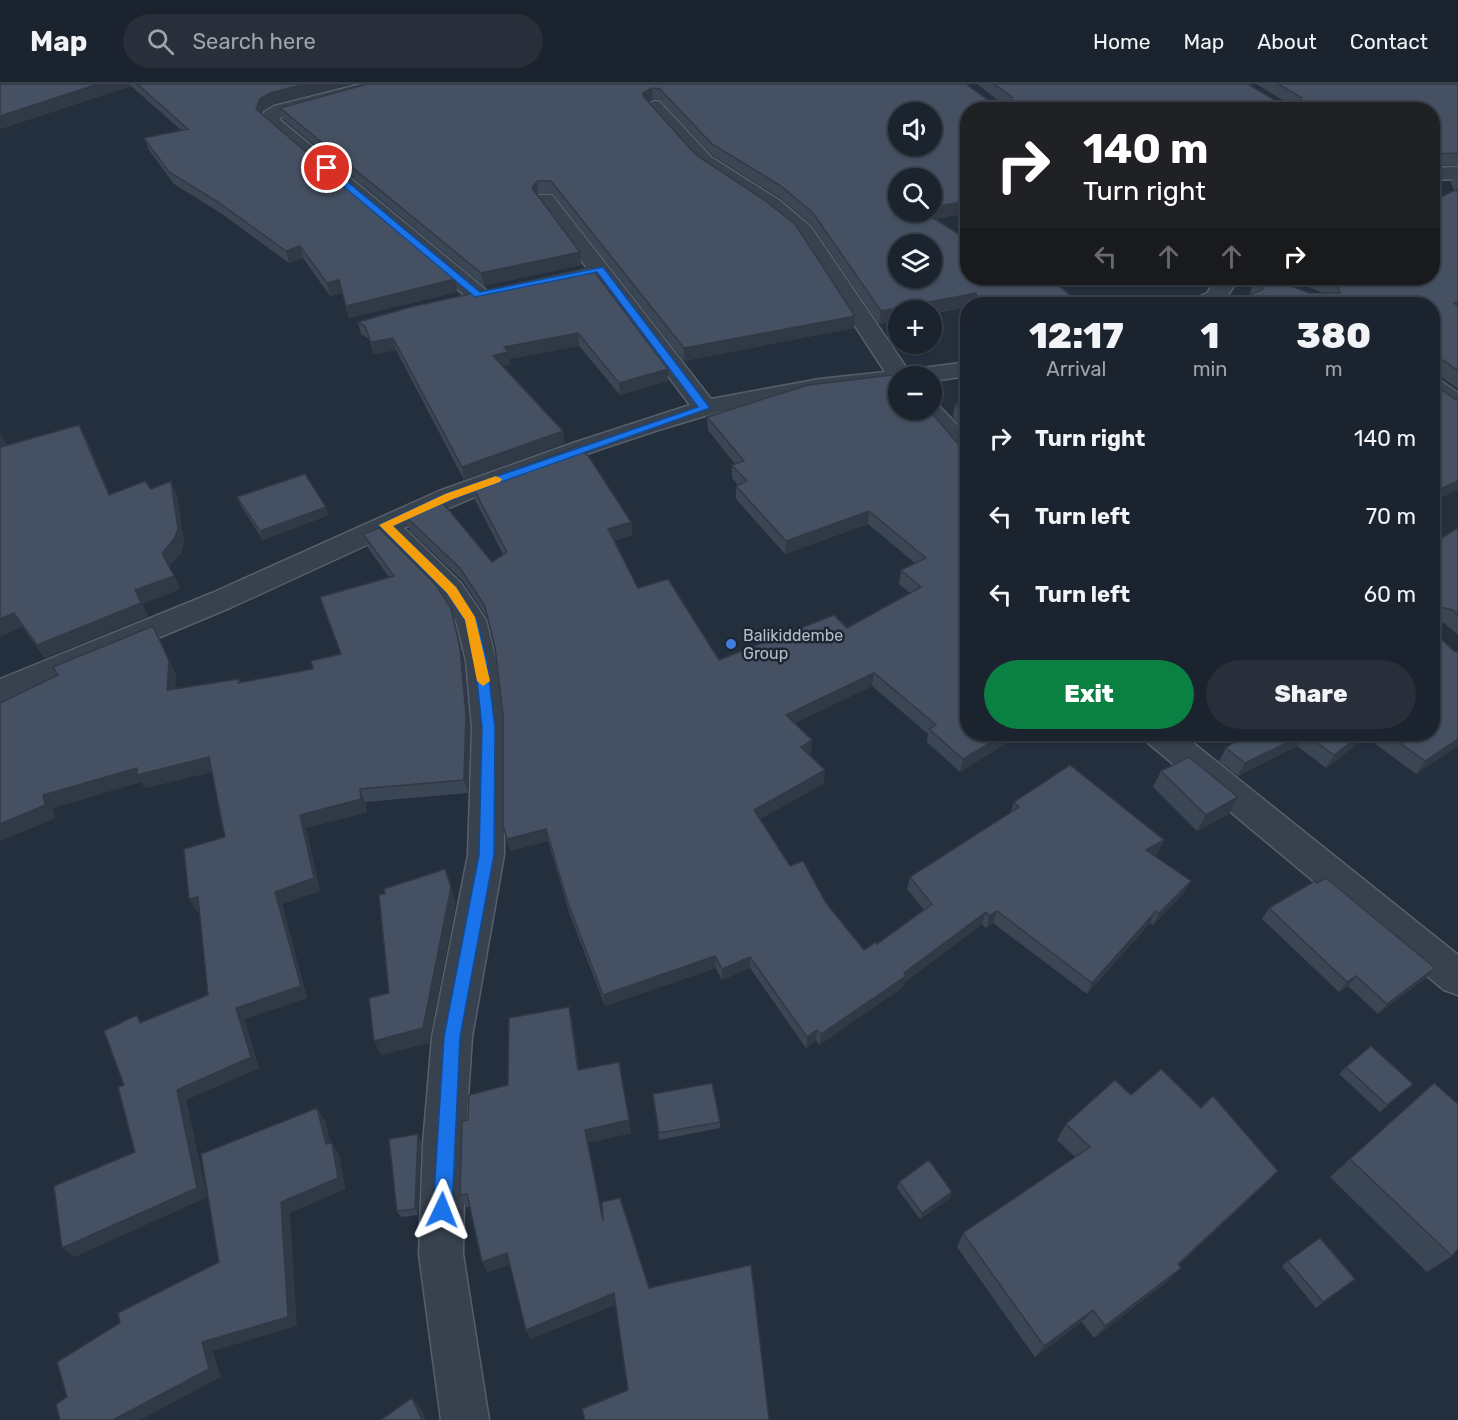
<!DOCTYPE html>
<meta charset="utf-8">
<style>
:root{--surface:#1b232e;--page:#282f3a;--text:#f1f3f6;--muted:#a0a4aa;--line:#39404a;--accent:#0b8043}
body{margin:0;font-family:Rubik,sans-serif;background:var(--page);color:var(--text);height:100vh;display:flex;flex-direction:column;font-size:22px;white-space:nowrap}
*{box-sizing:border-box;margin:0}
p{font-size:20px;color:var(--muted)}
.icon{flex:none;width:33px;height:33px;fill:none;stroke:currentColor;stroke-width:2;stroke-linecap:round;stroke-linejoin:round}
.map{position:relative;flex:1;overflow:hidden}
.drawer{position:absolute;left:960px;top:213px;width:480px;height:444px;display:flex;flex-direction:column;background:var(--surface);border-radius:24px;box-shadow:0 2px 4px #0004,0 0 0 2px var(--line)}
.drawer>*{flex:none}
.hud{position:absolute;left:960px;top:18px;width:480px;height:183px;border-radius:24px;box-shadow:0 2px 4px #0004,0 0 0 2px var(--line);background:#202124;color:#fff;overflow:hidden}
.buttons{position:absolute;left:888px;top:18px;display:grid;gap:12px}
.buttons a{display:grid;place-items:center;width:54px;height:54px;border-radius:50%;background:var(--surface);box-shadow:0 2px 4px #0004,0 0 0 2px var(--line);font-size:30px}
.pin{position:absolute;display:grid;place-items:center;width:51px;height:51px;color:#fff;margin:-26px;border:3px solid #fff;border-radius:50%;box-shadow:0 2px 6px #0007}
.me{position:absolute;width:66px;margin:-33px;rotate:2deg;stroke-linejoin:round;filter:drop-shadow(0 0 4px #0008)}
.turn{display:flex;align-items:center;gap:21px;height:126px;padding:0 24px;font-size:27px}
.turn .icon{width:78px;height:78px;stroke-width:2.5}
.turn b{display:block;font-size:42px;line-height:51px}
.lanes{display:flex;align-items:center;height:57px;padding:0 24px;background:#0003;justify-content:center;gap:30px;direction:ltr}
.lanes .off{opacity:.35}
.eta{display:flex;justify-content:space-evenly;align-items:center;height:102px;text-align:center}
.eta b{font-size:36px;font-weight:800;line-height:42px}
.cta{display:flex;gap:12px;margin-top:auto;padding:12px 24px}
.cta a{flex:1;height:69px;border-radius:36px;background:var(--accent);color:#fff;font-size:24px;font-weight:800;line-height:69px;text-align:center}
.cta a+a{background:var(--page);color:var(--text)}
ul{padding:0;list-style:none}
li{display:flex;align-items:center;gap:18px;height:78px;padding:0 24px}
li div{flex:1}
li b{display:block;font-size:22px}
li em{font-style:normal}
header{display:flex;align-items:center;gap:36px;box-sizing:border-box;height:84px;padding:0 30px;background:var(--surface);border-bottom:2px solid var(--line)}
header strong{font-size:28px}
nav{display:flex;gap:33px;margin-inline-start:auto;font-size:21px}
.search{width:420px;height:54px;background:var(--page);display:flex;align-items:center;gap:15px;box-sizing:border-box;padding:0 21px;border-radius:33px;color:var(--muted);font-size:22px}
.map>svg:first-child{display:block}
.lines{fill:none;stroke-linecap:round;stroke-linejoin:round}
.minor-casing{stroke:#565f6c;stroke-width:3}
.minor{fill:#38414e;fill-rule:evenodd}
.wall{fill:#3b4654}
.shaded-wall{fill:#303945}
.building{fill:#455162;stroke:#303945;stroke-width:1.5;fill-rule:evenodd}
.route{fill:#1a73e8;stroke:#114b97;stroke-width:1.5}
.slow{fill:#f59e0b}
.shop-dot{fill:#3f7fe0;stroke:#1d2633;stroke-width:2}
.labels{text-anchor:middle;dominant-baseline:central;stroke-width:5;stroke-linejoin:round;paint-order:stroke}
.poi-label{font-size:16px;fill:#b4bcc9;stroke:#1d2633;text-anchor:start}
</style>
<header>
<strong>Map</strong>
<div class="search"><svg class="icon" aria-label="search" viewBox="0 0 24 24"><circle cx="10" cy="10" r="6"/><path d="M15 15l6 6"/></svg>Search here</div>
<nav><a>Home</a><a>Map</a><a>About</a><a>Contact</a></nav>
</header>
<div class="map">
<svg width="1458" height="1336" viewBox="0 0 1458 1336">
<rect width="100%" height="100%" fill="#242f3e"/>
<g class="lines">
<!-- minor casing -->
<g class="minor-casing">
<path id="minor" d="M361,0h29l-3,4 -101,26 -7,5 207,171 3,5 -3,5h-16l-209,-179 3,-9 10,-6z
M654,17l6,1 51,55 68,43 32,27 97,143 60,-8v14l-36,5v-5h-34v9c-63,7 -129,13 -190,30 -103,30 -206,68 -304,113l57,55 25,37 10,41 8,67v127l-32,182 -7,107 -2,110 26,166h-48l-22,-166 4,-110 9,-107 36,-182 4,-127 -6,-67 -10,-40 -15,-24 -59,-59 -150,69 -232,97v-25l212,-86 227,-102 134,-48 117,-38 -152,-202 -3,-4 3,-4h14l159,204 109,-20 65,-7 -89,-137 -32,-26 -66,-44 -23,-23 -30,-36z
M1458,83v12l-26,1v-12z
M1217,194h22l-16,25 -32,1 3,-5 13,-6z
M1432,295l9,2 17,12v19l-9,-2 -17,-12z
M932,319l6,2 30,31v24l-9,-2 -42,-48h15z
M1144,650h38l276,221v40l-14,-5 -296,-247z"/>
</g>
<!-- minor -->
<use href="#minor" class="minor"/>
</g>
<!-- wall -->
<path class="wall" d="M0,0h352l-79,20 -10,6 -2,4 194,165 2,13 -108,26 -7,-25 -12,3 -27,-38 -14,5 -67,-49 -48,-30 -25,-34 -5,-12 37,-8 -50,-44 -131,43z
M367,0h599l22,16 11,1 -22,-17h271l28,17h8l-28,-17h202v81l-23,1 2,16 -469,-72v103l-33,6 33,59 112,26h-112v3l-89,17 -67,-99 -32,-27 -68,-43 -52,-55 -7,-1 -5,3 48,53 159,161 -1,12 -170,33 -132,-168h-14l-1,2 43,57 1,13 -97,21 -201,-167 -3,-11z
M1457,86h1v219l-26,-19v-66h-199l1,-2 17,-8 -1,-1 4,-12 55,12h14l-37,-15h146l22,-87 -3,-9z
M591,183l77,102v12l-48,14 -41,-49 -70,13 1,5 -8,2 63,77 -101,37 -68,-130 -22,4 -5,-15 -8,-5 -3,-12z
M968,317v32l-15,-16 2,-13z
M707,333l253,29 8,288 48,3 -56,35 -33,-30 1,-8 -56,-48 -77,37 16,30 -2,1 15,29 -64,36 30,47 36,37 38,47 13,-6 47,-34 -17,-21 3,-12 100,-64 4,-11 144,51 -4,2 37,26 -7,12 -31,32 -3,-2 -63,71 -94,-71 -7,5 -4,-4 -77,58 -2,5 -84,58 -3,-5 -10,8 -56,-80 -28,12 -6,-12 -111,38 -35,-91 -22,-74 -38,10 -7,-25v-111l-7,-64 -8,-32 -25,-38 -53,-50 -4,-14 86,45 11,-8 -28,-54 -3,-14 159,36 1,13 -18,6 24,47 81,72 128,-32 63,-35 -11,-9 2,-14 14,-7 -47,-39 -83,30 -49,-55v-13l2,-1 -6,-7v-13l3,-1 -27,-34z
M79,341l7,13 24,57 41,-6 26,6 7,48 -3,10 -12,13 11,23 -38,15 6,12 -103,42 -23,-32 -22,11v-203l7,11z
M237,413l92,18 -66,25 -22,-34z
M1458,444v107l-14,-12 -5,-1 -1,14 20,110 -42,28 -50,-37 -40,31 -29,-22 -59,30 -19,-15 7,-13 20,-14h186v-190z
M363,450l101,127 6,67 -2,65 -103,9 2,10 -61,16 14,63 -38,13 25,94 -63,21 15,49 -73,32 21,97 -133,60 61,-105 -11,-67 19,-63 65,-27 -8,-84h-3l-8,-12 36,-62 -13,-65 -67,16 -4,-6 -89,26 3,10 -55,23 57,-166 -4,-8 100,-41 23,49 -1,14 64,-10 1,3 73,-13 28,-15 48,-77 -21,-29z
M1161,687l68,43 -32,17 -44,-44z
M1269,824l166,60 -9,10 -48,36 -30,-28 -9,6 -77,-73z
M569,923l3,14 7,49 40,-8 12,71 -43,10 15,74 -1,-15 18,-4 29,90 102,-23 18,155h-184l-3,-11 46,-19 -12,-86 -85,35 -5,-9 -16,-66 -22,8 -6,-10 -12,-55h-4l-6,-12 2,-74 6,-1 1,-25 39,-10 1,-67z
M1346,983l67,17 -33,28 -41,-38z
M1434,999l18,173 -25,16 -97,-95z
M653,1010l67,28v6l-61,12z
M1131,1011l70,13 77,63 -15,15 -84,79 -11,16 -74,57 -12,-16 -47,35 -78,-110 6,-14 112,-76 -18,-17 9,-16z
M421,1057l-3,74 -17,2 -4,-6z
M899,1098l51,16 -30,21 -23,-31z
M1288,1177l67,18 -39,29 -34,-42z"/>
<!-- shaded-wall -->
<path class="shaded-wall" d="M98,0h32l1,2 -131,43v-13z
M305,0h47l-79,20 -10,6 -4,10 -3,-11 4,-10 10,-6z
M652,4l1,11 -9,5 -1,-8v-3z
M1442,86l-5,12 -5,1v-10z
M537,97l1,12 -5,7 -1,-12z
M968,117v12l-49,8 1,-9h12v-5z
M300,162l3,12 -14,5 -3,-12z
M580,168l1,13 -97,21 -3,-13z
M455,195l2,13 -108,26 -3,-12z
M339,196l4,13 -13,3 -3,-13z
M976,209l-2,11h-6v3l-36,6v-3h-34v10l-19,4 2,-13z
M855,232l-1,12 -170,33v-13z
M578,249l1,13 -70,13 1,5 -15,4 -2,-12 11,-9z
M393,254l3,12 -22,4 -3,-12z
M668,285v12l-48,14 -1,-12z
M79,341l7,13 30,71 -7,-14z
M563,347l2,12 -101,37 -2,-13z
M0,350l7,12 -6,1z
M171,397l6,14 7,48 -3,10 -12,14 -7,-14z
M1458,397v9l-26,12v-9z
M326,423l3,8 -66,25 -3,-9z
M869,427l-1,13 -83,30 1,-13z
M631,438l1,13 -23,7 -1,-13z
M174,492l6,13 -38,15 6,12 -103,42 -8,-13 98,-55z
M14,529l8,13 -22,11v-18z
M153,542l23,49 -2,28 -7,-13z
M460,564l4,13 6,67 -2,65 -4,-13z
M874,589l-2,13 -87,42 1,-13z
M1005,650h12l-1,3 -56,35 3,-13z
M1305,650l-8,12 -59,30 7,-13z
M1362,650h6l-2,3 -40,31 8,-13z
M1458,655v7l-42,28 9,-13z
M812,656l-1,13 -11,6 1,-12z
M209,673l7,14 -71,17 -4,-6 -89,26 3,10 -55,23v-17l43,-29 94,-27z
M825,686l-1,13 -70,40v-13z
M360,705l5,13 2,10 -61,16 14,63 -38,13 25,94 -63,21 15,49 -73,32 21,97 -133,60 -12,-9 135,-60 -20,-98 59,-82 39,-116 25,-77z
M1238,713l-9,17 -32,17 9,-16z
M546,745l2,12 -38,10 -3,-12z
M1164,756l-6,13 -17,9 5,-12z
M445,785l11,34 -27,140 -48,12 -7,-14z
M1191,797l-7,12 -31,32 6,-12z
M198,813l8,12 -9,2 -8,-12z
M997,827l-4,12 -7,5 3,-12z
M1156,827l-6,12 -63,71 5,-11z
M986,828l-4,12 -77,58 -2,5 -84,58 2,-11z
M715,872l1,12 -111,38 -2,-11z
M750,873v11l-28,12v-11z
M1435,884l-9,10 -48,36 9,-10z
M1356,892l-8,10 -9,6 8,-10z
M569,923l3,14 9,63 -3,-14z
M817,946l-1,10 -10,8 1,-11z
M317,1024l8,12 9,35 -8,-11z
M629,1036l2,13 -43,10 18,90 -21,-103z
M418,1050l3,7 -3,74 -3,-6z
M332,1059l7,11 7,35 -56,24 7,113 -84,25 8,26 -81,43h-27l89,-78 79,-140z
M1278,1087l-15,15 -98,92 13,-14z
M952,1108l-2,6 -30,21 2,-6z
M507,1169l5,11 -24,8 -6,-10z
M1181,1184l-13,13 -74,57 11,-12z
M614,1209l3,11 -86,35 -5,-9z
M1093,1226l-11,12 -47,35 9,-11z
M412,1314l8,9 6,13h-4z"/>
<!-- building -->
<path class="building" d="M0,0h98l-98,32z
M137,0h168l-35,9 -10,6 -4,10 199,170 -109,27 -7,-26 -12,3 -27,-37 -14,5 -68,-49 -49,-30 -25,-34 44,-9z
M367,0h599l22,16 23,1 2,-3 -19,-14h254l28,17h24l2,-3 -24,-14h180v69l-21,1 -2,14 7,2 -10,3v-63h-464v91l-36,6v-29h-34v34h26l44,28v38h82l30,26h-101l-3,-11 -95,18 -68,-98 -32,-27 -69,-42 -52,-55 -8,-1 -9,5v3l53,59 67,44 32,25 60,92 -171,32 -133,-167h-14l-5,7 48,64 -99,21 -201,-165zM898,28h34v34h-34zM898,160h34v34h-34z
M1458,105v114h-4l4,3v65l-26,-19v-48h-195h1l-4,-2 29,-13 -9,-8 7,-3h11l37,15h31l-4,-9 -16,-6h112v-77z
M591,183l77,102 -49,14 -41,-50 -74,14 4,5 -15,4 70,75 -101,36 -69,-129 -22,4 -6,-16 -7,-4 53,-15z
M900,290l2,2h-4v34h31l31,36 8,2v100l-3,1 3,2v183h37l-42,25 -34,-30 7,-4 -62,-52 -88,42 26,25 -11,7 24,23 -71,40 36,56 13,-5 23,42 38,47 12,-8 1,2 55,-40 -22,-27 109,-70 -5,-5 56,-37 94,75 -18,10 45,31 -32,32 -3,-2 -64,72 -95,-72 -8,5 -3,-4 -82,61 2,3 -85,58 -4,-4 -10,7 -57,-80 -28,12 -7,-13 -112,39 -35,-92 -22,-74 -39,10 -4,-13v-111l-8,-67 -10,-42 -25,-38 -54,-51 37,-14 49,59 15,-10 -35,-66 106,-40 11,11 42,65 -23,7 30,59 30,-9 51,81 115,-45 13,13 74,-41 -20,-17 25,-12 -57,-47 -83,30 -50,-55 11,-5 -15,-16 12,-4 -37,-44 101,-32z
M1432,305h8l15,10 3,1v81l-26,12z
M968,317v16l-13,-13z
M79,341l30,70 36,-14 6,8 20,-8 7,48 -4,10 -12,14 12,23 -39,14 6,13 -104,42 -23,-32 -14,6v-182l1,10z
M305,390l21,33 -66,24 -23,-34z
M379,444l57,57 15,23 9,40 6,67 -2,65 -104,9 1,10 -61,16 14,63 -39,14 26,94 -65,22 15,49 -74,33 20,98 -135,60 -8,-62 81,-34 -17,-65 6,-2 -20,-54 33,-16 3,8 68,-28 -10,-98 -9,2 -5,-50 41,-12 -16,-80 -72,18v-7l-94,27 2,10 -45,19v-121l58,-28 -5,-8 100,-41 16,35 -2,29 72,-11 -1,4 75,-14 -2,-8 30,-7 -21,-57 74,-21 -31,-42z
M1458,444v87l-5,-5 -14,-3 -1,29 16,15 4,1v87l-33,22 -38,-27h45v-190z
M1246,650h116l-28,21 -29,-21 -60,29 -19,-15z
M1189,673l49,40 -32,18 -45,-44z
M445,785l6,18 -28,141 -49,13 -5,-43 20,-5 -10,-98 6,-1 -1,-5z
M1326,794l109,90 -48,36 -31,-28 -9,6 -78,-74 46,-27 2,2z
M569,923l9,63 41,-8 10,58 -44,10 18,91 -1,-19 18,-4 29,90 102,-23 18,155h-184l-3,-11 46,-19 -14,-97 -88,37 -19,-77 -25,9 -15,-68 -7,1 2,-74 6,-1 1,-25 39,-10 1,-67z
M1371,962l42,38 -26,21 -41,-38z
M1161,985l40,39 12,-12 65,75 -100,93 3,4 -76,58 -12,-16 -49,36 -81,-113 127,-86 -24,-23 49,-44 16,15z
M712,999l8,39 -61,11 -6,-39z
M1434,999l24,21v145l-6,7 -102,-97z
M317,1024l9,36 6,-1 6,35 -57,24 7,115 -86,25 7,27 -96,51h-53l-4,-16 11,-7 -10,-35 63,-39 -2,-10 101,-51 -18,-108z
M418,1050l-3,75 -18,2 -8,-72z
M929,1076l23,32 -30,21 -23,-31z
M1320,1154l35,41 -32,23 -35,-41z
M412,1314l10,22h-41z"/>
<!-- route -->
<path class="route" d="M324,83h6l150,125 123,-25 107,141 -257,91 -60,27 63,61 21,33 10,41 8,67 -1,127 -34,182 -8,173 -3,6 -7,3 -6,-3 -3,-6 11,-173 35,-182 3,-127 -7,-67 -10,-41 -18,-27 -68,-68 66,-31 253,-87 -101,-135 -122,25 -151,-127z"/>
<!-- slow -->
<path class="slow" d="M496,392l6,3 -2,3 -47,17 -60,27 63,61 19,30 15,64 -7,5 -6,-5 -12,-61 -18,-27 -68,-68 66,-31z"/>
<!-- markers -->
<circle class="shop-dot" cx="731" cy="560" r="6"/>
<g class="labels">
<!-- poi labels -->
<g class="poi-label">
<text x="743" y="551">Balikiddembe<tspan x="743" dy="18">Group</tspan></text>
</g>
</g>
</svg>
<div class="buttons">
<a><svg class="icon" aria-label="sound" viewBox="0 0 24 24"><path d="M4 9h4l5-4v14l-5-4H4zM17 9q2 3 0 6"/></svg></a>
<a><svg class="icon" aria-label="search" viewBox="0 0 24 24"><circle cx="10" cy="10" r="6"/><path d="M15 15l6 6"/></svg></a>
<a><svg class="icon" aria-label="layers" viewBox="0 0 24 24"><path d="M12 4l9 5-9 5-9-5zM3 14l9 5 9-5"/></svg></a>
<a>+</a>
<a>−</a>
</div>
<div class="pin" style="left:327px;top:84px;background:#d93025"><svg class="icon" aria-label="arrive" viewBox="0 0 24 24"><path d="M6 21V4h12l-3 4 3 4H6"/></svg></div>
<svg class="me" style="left:442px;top:1126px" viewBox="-20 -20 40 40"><path d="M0-17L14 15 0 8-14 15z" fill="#1a73e8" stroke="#fff" stroke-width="4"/></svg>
<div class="hud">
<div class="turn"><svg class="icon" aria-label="right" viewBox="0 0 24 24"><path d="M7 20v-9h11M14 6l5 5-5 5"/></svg><div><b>140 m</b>Turn right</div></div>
<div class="lanes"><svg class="icon off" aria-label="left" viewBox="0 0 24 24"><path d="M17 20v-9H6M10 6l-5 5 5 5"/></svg><svg class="icon off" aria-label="ahead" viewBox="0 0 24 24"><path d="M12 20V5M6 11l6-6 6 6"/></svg><svg class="icon off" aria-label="ahead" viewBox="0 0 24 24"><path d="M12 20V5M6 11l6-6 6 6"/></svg><svg class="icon" aria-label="right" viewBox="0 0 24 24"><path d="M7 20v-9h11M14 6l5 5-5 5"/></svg></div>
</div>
<section class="drawer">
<div class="eta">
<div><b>12:17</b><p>Arrival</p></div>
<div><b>1</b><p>min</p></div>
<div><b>380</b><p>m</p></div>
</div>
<ul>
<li><svg class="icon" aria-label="right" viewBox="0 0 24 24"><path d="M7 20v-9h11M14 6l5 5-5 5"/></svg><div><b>Turn right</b></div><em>140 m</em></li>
<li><svg class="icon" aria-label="left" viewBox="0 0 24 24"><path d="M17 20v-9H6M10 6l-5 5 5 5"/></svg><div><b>Turn left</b></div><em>70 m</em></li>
<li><svg class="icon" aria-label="left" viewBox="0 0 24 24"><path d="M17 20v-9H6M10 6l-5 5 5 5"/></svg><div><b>Turn left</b></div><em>60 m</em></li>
</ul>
<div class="cta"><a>Exit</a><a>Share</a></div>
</section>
</div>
